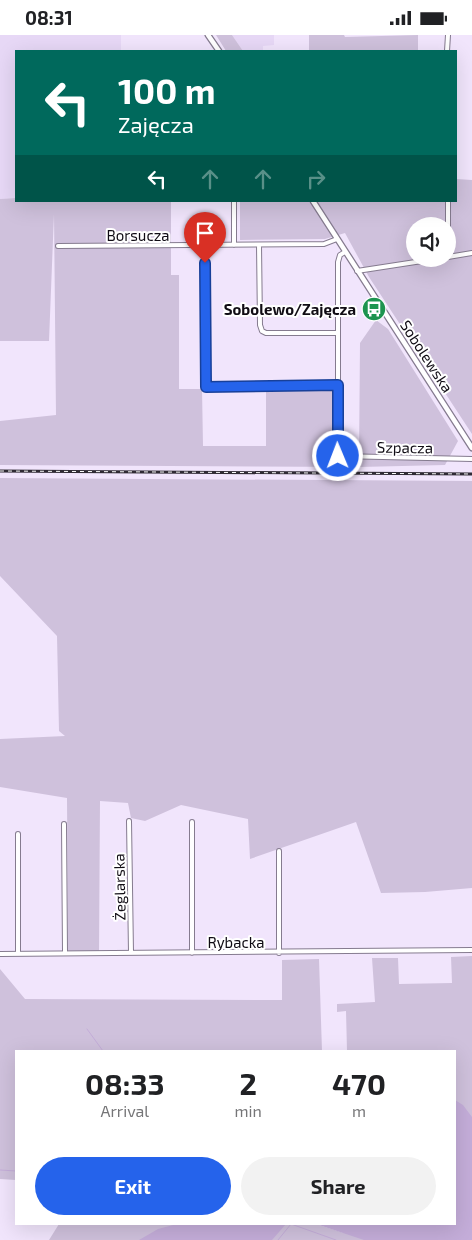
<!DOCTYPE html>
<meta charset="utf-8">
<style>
:root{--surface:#fff;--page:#f2f2f2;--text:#202124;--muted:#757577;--accent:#2563eb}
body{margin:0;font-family:"Exo 2",sans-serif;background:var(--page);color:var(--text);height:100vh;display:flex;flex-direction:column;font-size:19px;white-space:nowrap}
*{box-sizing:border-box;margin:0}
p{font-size:16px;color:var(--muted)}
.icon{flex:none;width:28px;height:28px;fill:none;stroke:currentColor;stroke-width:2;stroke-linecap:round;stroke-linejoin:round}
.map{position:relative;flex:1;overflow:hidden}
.drawer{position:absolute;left:15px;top:1015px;width:441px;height:175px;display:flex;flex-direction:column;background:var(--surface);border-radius:0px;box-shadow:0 5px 20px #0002}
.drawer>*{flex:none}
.guide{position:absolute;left:15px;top:15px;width:442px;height:152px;border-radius:0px;box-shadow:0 5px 20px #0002;background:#00695c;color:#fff;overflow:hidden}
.fabs{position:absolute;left:406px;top:182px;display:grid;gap:10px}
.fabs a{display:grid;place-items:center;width:50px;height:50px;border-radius:50%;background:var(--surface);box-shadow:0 5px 20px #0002;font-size:25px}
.pin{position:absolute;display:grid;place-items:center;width:42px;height:42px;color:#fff;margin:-51px -21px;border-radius:50% 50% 50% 0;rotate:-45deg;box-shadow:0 0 5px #0007}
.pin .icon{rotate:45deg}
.me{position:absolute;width:55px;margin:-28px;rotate:359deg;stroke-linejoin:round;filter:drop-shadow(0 0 4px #0008)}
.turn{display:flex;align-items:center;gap:18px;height:105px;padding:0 20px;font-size:22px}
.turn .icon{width:65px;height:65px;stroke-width:2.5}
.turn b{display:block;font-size:35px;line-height:42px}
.lanes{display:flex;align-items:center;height:48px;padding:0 20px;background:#0003;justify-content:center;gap:25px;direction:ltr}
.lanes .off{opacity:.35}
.eta{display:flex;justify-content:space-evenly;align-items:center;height:85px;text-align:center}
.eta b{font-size:30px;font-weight:700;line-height:35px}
.button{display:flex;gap:10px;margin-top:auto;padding:10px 20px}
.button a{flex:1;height:58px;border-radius:30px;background:var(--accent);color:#fff;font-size:20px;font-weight:700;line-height:58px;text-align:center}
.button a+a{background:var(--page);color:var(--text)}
.status{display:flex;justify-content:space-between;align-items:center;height:35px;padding:0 25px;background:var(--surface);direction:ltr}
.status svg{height:14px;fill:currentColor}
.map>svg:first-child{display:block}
.built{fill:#e7d8f6}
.green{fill:#cfc1dc;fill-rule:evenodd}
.water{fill:#c4add9}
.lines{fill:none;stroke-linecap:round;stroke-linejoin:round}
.stream{stroke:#c4add9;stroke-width:1}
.minor-casing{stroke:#857b8f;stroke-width:6}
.tertiary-casing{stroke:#857b8f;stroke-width:7}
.minor{stroke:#fff;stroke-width:4}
.tertiary{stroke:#fff;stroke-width:4.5}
.rail-casing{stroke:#2f2a34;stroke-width:3}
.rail{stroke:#fff;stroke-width:1;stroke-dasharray:4;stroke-linecap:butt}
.route-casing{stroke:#184099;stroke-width:12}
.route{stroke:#2563eb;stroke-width:9}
.labels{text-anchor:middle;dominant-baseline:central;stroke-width:4;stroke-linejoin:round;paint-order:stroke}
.street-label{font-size:15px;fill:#100c14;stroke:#fff}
.poi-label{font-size:15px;font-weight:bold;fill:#100c14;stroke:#fff;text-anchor:end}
</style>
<div class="status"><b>08:31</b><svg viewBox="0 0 49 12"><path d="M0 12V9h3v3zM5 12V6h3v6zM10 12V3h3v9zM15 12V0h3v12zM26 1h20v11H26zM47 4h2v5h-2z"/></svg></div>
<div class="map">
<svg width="472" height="1205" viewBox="0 0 472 1205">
<rect width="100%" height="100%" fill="#f1e5fc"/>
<!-- built -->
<path class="built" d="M0,0h121v16h-105v147l-16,1z
M232,0h42v10l-11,1v5h-20z"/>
<!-- green -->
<path class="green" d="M216,0h16l11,16h-17z
M309,0h35l1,2 73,-2v16h-109z
M456,144l16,1v254l-103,-157 -24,-44 -20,6 -85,1v-39h216zM415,191h33v33h-33z
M16,163v3h155v74h8v114h23l1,57h63v-57l68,-1 1,71 24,1 1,-117 16,-23 12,9 70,112 -13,24 -86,2 -359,-2v-44l56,-6 -2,-201 -5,127h-49v-142z
M0,443l472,3v407l-47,4 -44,1 -25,-71 -106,37 -2,-40 -67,-14 -36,16 -14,-3 -3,-15 -28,-2 -1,150 -31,1 -1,-154 -67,-11v-48l65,-3 -6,-5 -2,-95 -57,-60z
M472,921v255l-17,7v-167h-108l-1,-40 -9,1v-8l38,-2 -3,-44h26l1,26 53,-1 -1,-26z
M319,924l3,92h-306v129l-16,-1v-210l25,30 257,1v-40z
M59,1189h257l28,9 40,-9 88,8v8h-423z"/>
<!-- water -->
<path class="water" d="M455,1065l8,5 9,12v123h-108l-48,-16h139z
M177,1189h109l-14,16h-133l19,-11z"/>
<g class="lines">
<!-- stream -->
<path class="stream" d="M87,994l16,22
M0,1135l16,1
M291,1189l45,16
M278,1205l13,-16"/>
<!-- minor casing -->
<g class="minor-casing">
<path id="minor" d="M447,16l1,-16
M234,210v-44
M259,210l1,80 2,6 4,2h72
M448,210v-44
M58,211l266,-2 13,-5
M205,211l1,141 131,-2
M345,217l-5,3 -2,7v194l134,3
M448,222l24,-4
M357,236l78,-12
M129,786l2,132
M192,787v131
M64,789l1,129
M279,816v102
M0,919l472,-4
M18,919v-120"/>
</g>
<!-- tertiary casing -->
<g class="tertiary-casing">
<path id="tertiary" d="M208,0l11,16
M313,166l159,247"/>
</g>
<!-- minor -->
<use href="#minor" class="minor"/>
<!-- tertiary -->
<use href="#tertiary" class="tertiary"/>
<!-- rail casing -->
<g class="rail-casing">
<path id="rail" d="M0,436l472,3"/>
</g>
<!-- rail -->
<use href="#rail" class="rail"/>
</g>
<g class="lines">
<!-- route casing -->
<g class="route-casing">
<path id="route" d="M205,228l1,124 132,-2v71"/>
</g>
<!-- route -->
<use href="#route" class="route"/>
</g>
<!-- icons -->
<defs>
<g id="bus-disc" transform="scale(1.25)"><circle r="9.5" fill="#1d944f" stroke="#fff"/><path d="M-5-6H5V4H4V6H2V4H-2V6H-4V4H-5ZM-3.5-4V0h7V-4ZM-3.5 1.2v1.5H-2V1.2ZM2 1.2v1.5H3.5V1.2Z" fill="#fff"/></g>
</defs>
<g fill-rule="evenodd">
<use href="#bus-disc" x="374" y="274"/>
</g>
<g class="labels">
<!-- street labels -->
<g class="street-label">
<text x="138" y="200">Borsucza</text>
<text transform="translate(427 321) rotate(57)">Sobolewska</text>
<text transform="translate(405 412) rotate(1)">Szpacza</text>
<text transform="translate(119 852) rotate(-91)">Żeglarska</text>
<text x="236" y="907">Rybacka</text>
</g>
<!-- poi labels -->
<g class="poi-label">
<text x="356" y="274">Sobolewo/Zajęcza</text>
</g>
</g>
</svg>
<div class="fabs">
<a><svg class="icon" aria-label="sound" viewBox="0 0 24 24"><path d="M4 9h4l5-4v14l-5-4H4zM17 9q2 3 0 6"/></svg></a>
</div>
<div class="pin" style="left:205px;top:228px;background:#d93025"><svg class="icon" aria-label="arrive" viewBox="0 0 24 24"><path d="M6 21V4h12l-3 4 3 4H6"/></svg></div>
<svg class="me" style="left:338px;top:421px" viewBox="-20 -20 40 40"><circle r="17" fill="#2563eb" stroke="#fff" stroke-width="3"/><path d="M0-11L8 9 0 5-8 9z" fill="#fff"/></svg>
<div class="guide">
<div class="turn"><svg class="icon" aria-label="left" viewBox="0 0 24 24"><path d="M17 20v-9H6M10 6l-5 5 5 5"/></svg><div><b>100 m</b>Zajęcza</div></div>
<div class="lanes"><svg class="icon" aria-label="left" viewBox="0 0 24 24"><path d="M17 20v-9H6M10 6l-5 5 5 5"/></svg><svg class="icon off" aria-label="ahead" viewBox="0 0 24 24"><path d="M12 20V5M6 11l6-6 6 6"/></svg><svg class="icon off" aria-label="ahead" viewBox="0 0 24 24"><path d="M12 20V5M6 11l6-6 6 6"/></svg><svg class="icon off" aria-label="right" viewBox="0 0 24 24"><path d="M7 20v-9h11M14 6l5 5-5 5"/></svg></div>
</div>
<section class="drawer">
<div class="eta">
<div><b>08:33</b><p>Arrival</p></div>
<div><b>2</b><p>min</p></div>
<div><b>470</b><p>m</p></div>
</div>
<div class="button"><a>Exit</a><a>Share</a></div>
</section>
</div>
